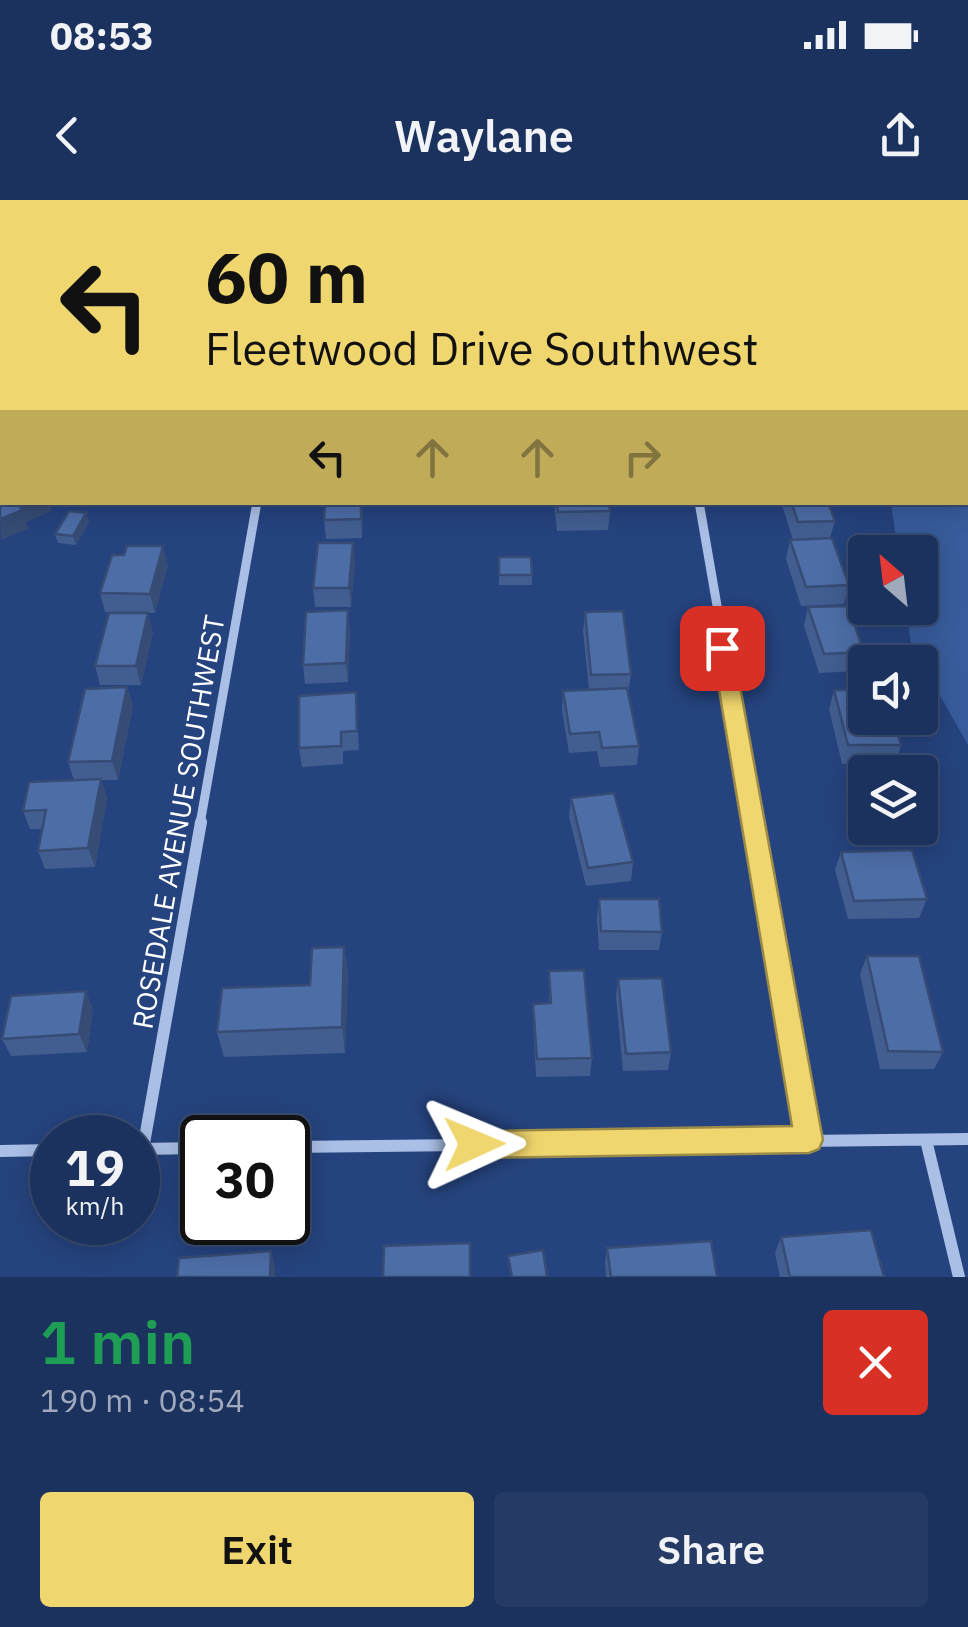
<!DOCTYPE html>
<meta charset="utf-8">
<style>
:root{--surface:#1c325e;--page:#253a64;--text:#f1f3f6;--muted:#a0aabc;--line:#3a4d73;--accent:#f0d66e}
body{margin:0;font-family:"IBM Plex Sans",sans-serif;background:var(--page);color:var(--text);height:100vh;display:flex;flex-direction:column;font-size:38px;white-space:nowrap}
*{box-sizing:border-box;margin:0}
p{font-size:32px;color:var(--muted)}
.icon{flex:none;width:55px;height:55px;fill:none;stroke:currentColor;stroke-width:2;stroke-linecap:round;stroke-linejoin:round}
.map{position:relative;height:1077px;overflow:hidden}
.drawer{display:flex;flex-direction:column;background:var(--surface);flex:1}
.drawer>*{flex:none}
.banner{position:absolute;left:0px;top:0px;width:970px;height:305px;box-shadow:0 5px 25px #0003,0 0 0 2px var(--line);background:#f0d66e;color:#111;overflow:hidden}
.needle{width:65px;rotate:332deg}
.fabs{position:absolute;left:848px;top:335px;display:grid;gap:20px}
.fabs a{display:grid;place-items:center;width:90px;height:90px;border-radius:10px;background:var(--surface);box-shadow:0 5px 25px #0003,0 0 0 2px var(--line);font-size:50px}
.speed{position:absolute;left:30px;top:915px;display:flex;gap:20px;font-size:50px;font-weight:700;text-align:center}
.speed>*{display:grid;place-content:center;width:130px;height:130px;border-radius:50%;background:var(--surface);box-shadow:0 5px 25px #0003,0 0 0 2px var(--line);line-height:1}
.speed small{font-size:25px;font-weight:400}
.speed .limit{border:5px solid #111;border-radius:15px;background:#fff;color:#111}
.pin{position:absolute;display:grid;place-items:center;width:85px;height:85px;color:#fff;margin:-42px;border-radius:20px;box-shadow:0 5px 15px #0006}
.me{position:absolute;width:110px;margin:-55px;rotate:89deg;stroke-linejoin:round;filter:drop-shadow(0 0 8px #0008)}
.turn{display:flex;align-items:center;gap:35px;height:210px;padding:0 40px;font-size:45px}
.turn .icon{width:130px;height:130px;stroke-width:2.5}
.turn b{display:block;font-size:70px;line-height:85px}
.lanes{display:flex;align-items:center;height:95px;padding:0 40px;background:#0003;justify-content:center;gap:50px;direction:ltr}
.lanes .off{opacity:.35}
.round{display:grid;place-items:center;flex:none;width:105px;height:105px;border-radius:10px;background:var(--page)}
.summary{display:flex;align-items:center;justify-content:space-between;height:170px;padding:0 40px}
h1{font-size:60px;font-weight:600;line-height:75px;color:#1e9e55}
.primary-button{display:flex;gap:20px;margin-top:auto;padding:20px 40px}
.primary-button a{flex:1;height:115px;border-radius:10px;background:var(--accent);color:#111;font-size:40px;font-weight:600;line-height:115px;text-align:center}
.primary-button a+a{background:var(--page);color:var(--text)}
.status{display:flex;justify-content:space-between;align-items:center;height:70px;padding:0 50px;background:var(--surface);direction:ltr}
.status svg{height:28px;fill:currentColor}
header{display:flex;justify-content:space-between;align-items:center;height:130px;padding:0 40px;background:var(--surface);font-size:45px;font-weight:600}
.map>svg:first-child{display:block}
.green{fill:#385c9c}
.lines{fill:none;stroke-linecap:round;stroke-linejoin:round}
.stream{stroke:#9eb9e6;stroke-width:6}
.minor-far1{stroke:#aabfe6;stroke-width:9}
.minor{stroke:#aabfe6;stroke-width:12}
.wall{fill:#425e90}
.shaded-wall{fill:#364c75}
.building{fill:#4d6da7;stroke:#364c75;stroke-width:2.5}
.route{fill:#f0d66e;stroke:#9c8b48;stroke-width:2.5}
.labels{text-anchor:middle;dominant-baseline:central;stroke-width:8;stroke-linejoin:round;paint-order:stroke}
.street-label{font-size:28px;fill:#fff;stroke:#25437e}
</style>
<div class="status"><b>08:53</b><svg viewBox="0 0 49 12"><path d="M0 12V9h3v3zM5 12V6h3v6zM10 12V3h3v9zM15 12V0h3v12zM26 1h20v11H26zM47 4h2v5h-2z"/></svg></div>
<header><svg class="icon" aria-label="back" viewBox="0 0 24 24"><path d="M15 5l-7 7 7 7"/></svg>Waylane<svg class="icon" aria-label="share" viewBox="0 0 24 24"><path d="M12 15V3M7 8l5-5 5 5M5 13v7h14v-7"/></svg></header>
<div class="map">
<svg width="968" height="1077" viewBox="0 0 968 1077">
<rect width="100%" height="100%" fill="#25437e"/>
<!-- green -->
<path class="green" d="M0,0h414l-412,2 -2,146z
M968,64v481l-57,-101 -5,-36h14v-56h-22l-7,-49 77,-1z"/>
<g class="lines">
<!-- stream -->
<path class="stream" d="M117,2l30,-2"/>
<!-- minor-far1 -->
<path class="minor-far1" d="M699,302l56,322
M200,624l57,-322"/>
<!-- minor -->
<path class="minor" d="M754,622l55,318
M926,940l33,137
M288,947l680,-8
M138,949l64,-1
M143,949l58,-327
M0,951l52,-1"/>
</g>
<!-- wall -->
<path class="wall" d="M363,302l-1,36 -36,1 -2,-19z
M554,302h55l1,9 -2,19 -51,1z
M781,302h47l7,19 -5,17 19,47 -5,19 -43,2 -15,-47 4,-19h3z
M86,313l3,9 -13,23 -18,-2 -3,-9z
M499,357l33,18v10h-33z
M355,362l-4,45h-36l-2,-19z
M168,365l-13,48 -50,-1 -5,-19z
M808,407l56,45 -5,19 -40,2 -15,-47z
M585,412l46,62 -3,19 11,53 -2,19 -37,2 -3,-16 -28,2 -7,-43 1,-19 26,-2 -6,-58z
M350,429l-2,53 -43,2 -2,-19z
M153,432l-12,53h-41l-5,-19z
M127,487l6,19 -15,74h-17l6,18 -12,69 -50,2 -7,-18 4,-22h-12l-7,-18 51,-31 -6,-18z
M834,490l44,31 23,24 -6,19h-53l-13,-55z
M356,492l3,58 -16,1v13l-41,3 -3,-19z
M571,598l62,64 -2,19 -45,5 -17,-69z
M841,652l86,47 -8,19 -71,1 -13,-49z
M599,699l63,33 -3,18h-60l-2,-33z
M344,747l4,26 -3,80 -121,4 -7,-25 93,-47z
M867,756l76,96 -9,17h-54l-20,-95z
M549,771l43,87 -2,18 -54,1 -3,-56v-17l16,-1z
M618,779l53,73 -3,18 -45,1 -7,-74z
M93,809l-6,43 -76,4 -9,-17z
M781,1037l103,40h-104l-5,-24z
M607,1048l110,29h-111l-1,-14z"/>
<!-- shaded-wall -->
<path class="shaded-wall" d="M22,302h28l2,9 -26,11 2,7 -27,11 -1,-21z
M361,302h2l-1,36 -1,-19z
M86,313l3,9 -13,23 -3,-9z
M353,343l2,19 -4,45 -2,-19z
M163,346l5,19 -13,48 -5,-19z
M348,410l2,19 -2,53 -2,-19z
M148,413l5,19 -12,53 -5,-19z
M127,487l6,19 -15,74 -6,-19z
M101,579l6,19 -12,69 -7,-19z
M344,747l4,26 -3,80 -3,-26z
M86,791l7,18 -6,43 -8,-18z
M271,1051l4,15v11h-5z"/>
<!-- building -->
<path class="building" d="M544,0h61l-1,2h-61z
M626,0h72l1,2h-73z
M713,0h92l1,2h-92z
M834,0h72l1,2h-72z
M2,289v13h20l-5,2 6,6 -23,9v-29z
M325,302h36v17l-37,1z
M557,302h52l1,9 -52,1z
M791,302h37l7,19 -37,1z
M69,311l17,2 -13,23 -18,-2z
M832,338l17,47 -43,2 -16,-47z
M318,343h35l-4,45h-36z
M127,346h36l-13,48 -50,-1 12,-38h12z
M499,357h32l1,18h-33z
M848,406l16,46 -40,2 -16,-47z
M348,410l-2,53 -43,2 3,-53z
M623,411l8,63 -40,1 -6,-63z
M109,413h39l-12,53h-41z
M127,487l-15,74 -44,1 17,-73z
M627,488l12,58 -37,2 -3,-16 -29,2 -7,-43z
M834,490h31v28h13v3h16l7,24h-53z
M356,492l1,39 -16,1v14l-42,2v-52z
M101,579l-13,69 -50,3 8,-41 -23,1 6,-29z
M614,593l19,69 -45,6 -17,-70z
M912,650l15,49 -73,2 -13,-49z
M599,699h60l3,33 -61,-1z
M344,747l-2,80 -125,5 5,-44 88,-3 2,-37z
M867,756h52l24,96 -55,-1z
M584,770l8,88 -55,1 -4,-55 18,-1 -2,-32z
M662,778l9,74 -45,2 -8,-75z
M86,791l-7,43 -77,5 9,-43z
M871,1030l13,47h-94l-9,-40z
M711,1041l6,36h-106l-4,-29z
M470,1043v34h-87l1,-31z
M543,1050l4,27h-35l-4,-21z
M271,1051l-1,26h-93l2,-19z"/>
<!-- route -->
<path class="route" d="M722,440l11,8 90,492 -4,9 -10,4 -335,5 -11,-4 -4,-10 4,-9 11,-4 318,-5 -80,-478z"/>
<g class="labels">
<!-- street labels -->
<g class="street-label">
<text transform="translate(178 622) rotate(-80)">ROSEDALE AVENUE SOUTHWEST</text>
</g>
</g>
</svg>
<div class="fabs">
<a><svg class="needle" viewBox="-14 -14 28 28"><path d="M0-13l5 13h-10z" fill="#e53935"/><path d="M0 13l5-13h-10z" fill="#a0aabc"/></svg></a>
<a><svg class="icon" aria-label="sound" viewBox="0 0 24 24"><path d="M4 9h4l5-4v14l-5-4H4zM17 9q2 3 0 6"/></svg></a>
<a><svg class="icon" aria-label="layers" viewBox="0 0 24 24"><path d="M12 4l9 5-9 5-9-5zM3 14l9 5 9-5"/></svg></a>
</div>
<div class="speed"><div>19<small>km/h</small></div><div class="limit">30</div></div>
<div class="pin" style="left:722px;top:448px;background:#d93025"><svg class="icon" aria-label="arrive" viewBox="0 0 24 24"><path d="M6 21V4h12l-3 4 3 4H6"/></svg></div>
<svg class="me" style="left:474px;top:944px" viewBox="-20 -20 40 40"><path d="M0-17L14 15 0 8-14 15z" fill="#f0d66e" stroke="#fff" stroke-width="4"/></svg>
<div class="banner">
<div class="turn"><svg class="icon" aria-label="left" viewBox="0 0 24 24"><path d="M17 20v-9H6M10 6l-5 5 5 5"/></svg><div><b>60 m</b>Fleetwood Drive Southwest</div></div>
<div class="lanes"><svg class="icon" aria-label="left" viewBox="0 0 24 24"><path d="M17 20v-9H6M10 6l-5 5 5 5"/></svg><svg class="icon off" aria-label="ahead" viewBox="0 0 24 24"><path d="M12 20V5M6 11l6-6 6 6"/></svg><svg class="icon off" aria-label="ahead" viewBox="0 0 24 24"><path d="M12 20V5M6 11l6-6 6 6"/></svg><svg class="icon off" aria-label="right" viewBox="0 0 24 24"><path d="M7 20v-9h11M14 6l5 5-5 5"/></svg></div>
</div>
</div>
<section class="drawer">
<div class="summary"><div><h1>1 min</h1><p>190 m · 08:54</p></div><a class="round" style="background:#d93025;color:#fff"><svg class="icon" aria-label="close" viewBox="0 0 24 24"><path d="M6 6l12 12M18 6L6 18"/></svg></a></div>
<div class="primary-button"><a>Exit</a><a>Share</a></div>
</section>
